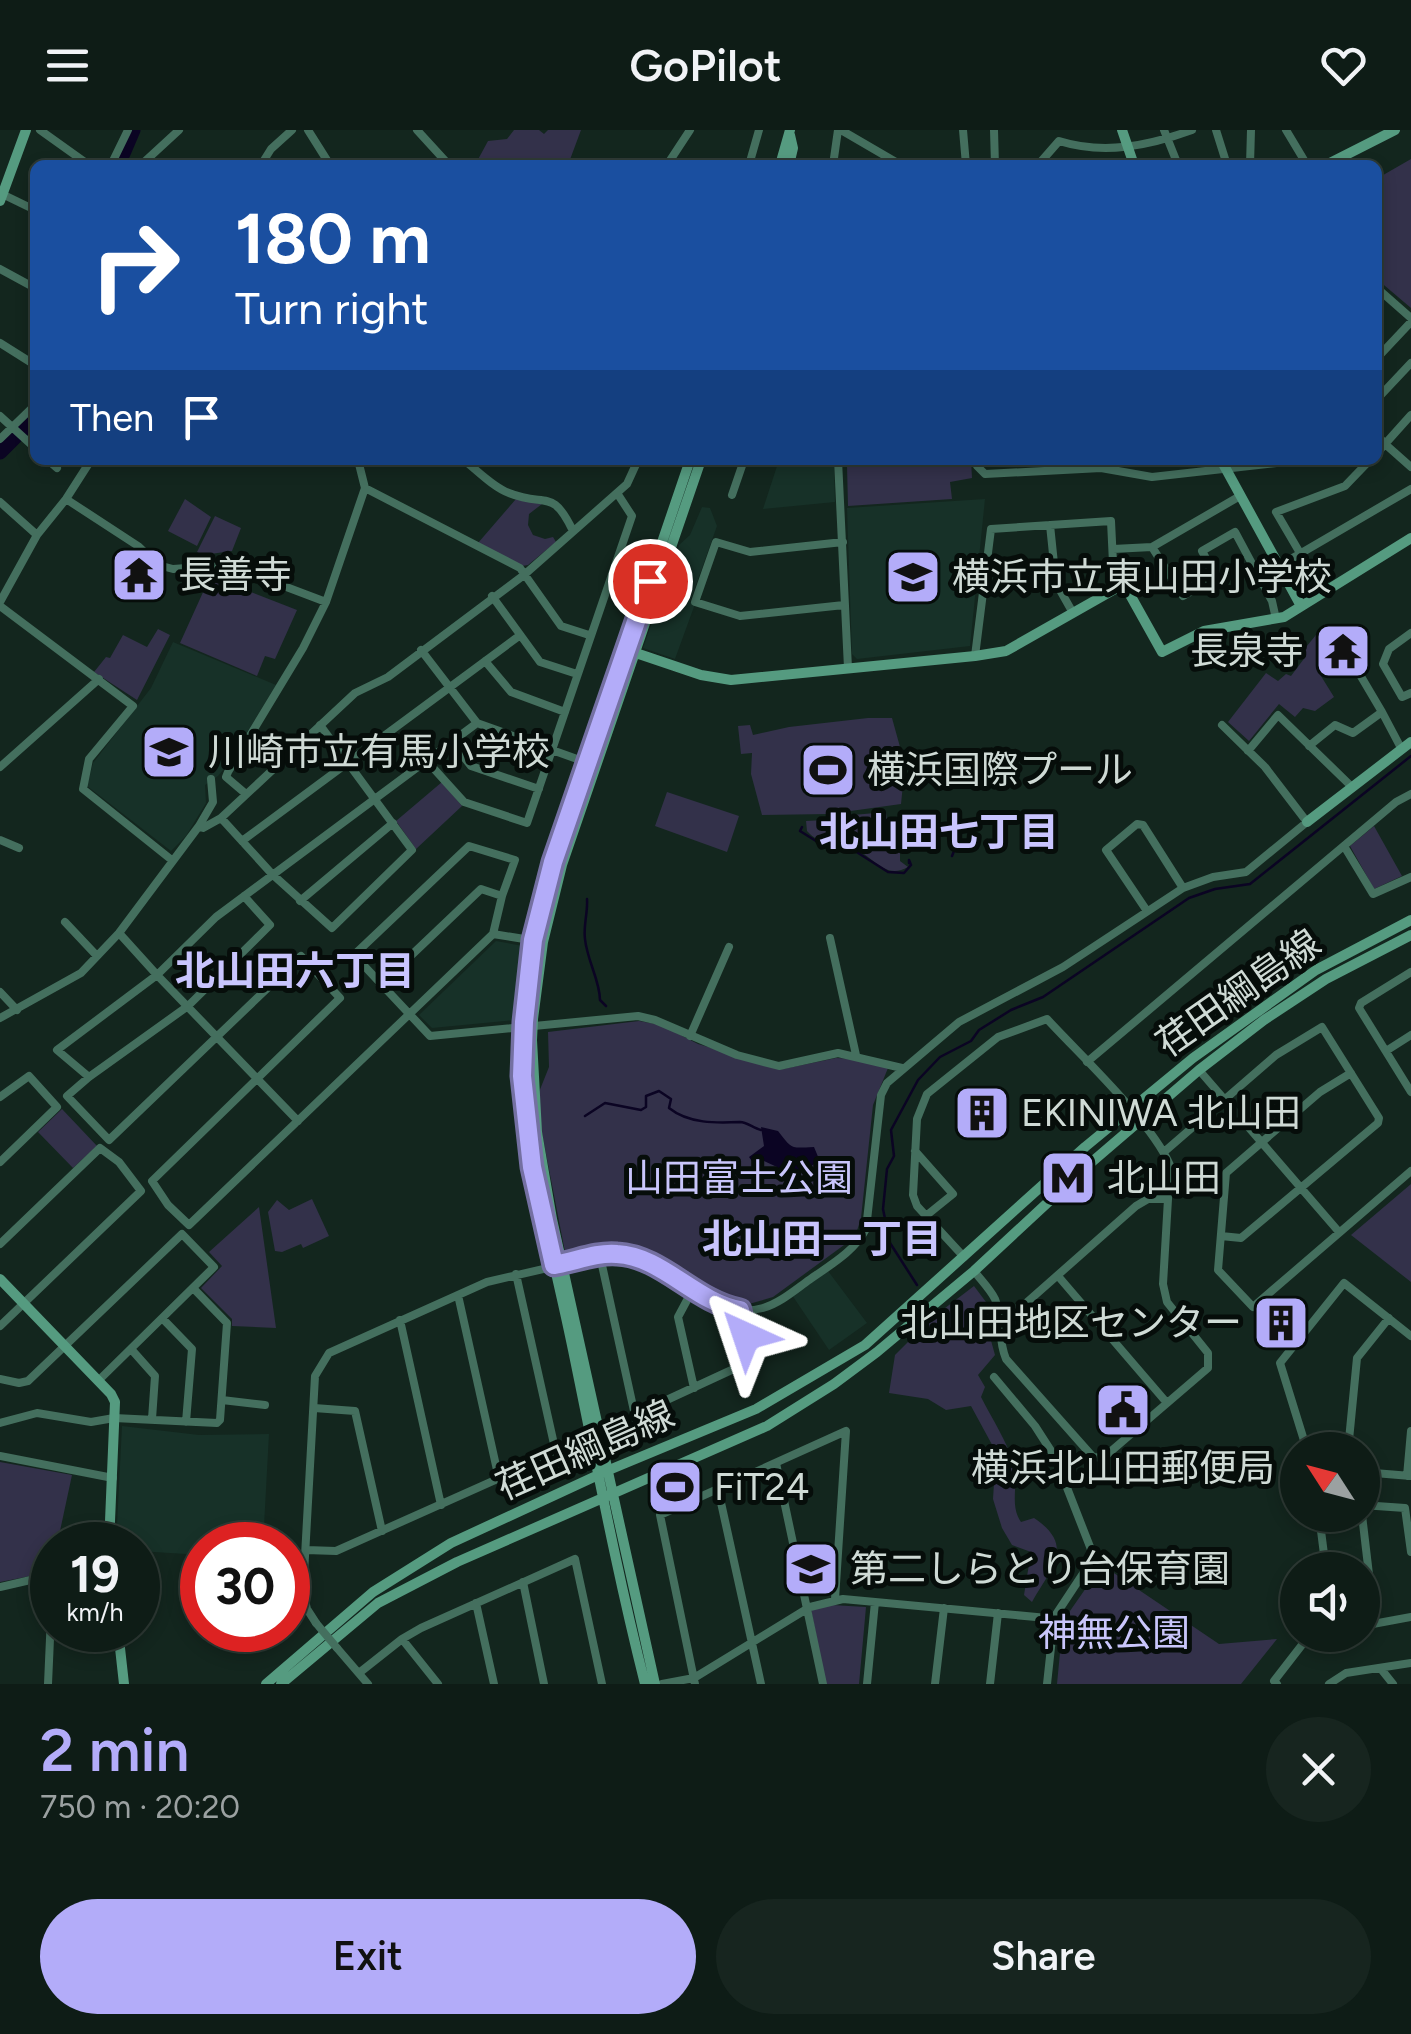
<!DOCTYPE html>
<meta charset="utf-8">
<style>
:root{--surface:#0e1c16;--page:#17251f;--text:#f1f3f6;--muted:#9ba1a1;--line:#2e3a35;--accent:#b3acf9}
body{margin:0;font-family:Figtree,"Noto Sans JP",sans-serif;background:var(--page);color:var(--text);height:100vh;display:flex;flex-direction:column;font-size:38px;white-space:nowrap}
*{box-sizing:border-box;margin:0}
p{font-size:32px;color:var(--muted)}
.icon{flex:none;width:55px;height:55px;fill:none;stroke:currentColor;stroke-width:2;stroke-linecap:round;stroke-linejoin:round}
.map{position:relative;height:1554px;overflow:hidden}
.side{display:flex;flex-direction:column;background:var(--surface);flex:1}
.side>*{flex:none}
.hud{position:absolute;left:30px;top:30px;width:1352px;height:305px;border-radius:15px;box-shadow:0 5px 15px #0003,0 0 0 2px var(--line);background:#1a4fa0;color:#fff;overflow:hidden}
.needle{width:65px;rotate:306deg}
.buttons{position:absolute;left:1280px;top:1302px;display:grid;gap:20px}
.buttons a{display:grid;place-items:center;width:100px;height:100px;border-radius:50%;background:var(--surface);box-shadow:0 5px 15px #0003,0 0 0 2px var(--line);font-size:50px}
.speed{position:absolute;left:30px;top:1392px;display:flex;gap:20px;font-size:50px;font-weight:700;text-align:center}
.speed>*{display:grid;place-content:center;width:130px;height:130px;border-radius:50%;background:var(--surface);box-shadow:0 5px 15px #0003,0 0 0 2px var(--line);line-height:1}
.speed small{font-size:25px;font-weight:400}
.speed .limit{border:15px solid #d22;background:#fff;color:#111}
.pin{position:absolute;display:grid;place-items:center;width:85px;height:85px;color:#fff;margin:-42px;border:5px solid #fff;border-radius:50%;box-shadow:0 2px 10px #0007}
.me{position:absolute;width:110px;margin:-55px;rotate:318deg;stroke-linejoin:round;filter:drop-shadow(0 0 8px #0008)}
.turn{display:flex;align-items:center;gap:35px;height:210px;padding:0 40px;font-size:45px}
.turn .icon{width:130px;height:130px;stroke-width:2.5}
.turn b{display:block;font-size:70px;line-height:85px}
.then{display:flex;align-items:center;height:95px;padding:0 40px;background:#0003;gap:20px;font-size:38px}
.round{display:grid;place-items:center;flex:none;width:105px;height:105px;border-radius:52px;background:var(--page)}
.summary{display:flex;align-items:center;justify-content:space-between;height:170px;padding:0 40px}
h1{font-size:60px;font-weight:600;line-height:75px;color:var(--accent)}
.action{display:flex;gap:20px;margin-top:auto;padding:20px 40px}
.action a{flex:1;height:115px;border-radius:60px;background:var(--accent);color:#111;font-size:40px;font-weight:600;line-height:115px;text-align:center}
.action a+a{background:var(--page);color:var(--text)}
header{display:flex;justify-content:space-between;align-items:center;height:130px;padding:0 40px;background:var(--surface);font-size:45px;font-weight:600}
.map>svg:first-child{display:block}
.built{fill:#173128}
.green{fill:#33314a}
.water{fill:#0b0423}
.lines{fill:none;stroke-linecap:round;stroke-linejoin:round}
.stream{stroke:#0b0423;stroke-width:2.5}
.river{stroke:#0b0423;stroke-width:15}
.street{stroke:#446f5e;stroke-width:8}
.secondary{stroke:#559b80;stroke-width:10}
.street-bridge{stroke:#446f5e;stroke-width:8}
.secondary-bridge{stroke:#559b80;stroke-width:10}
.route-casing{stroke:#7470a2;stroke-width:25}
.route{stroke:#b3acf9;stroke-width:18}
.labels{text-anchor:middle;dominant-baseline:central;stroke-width:10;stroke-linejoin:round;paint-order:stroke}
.poi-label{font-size:38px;fill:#cfdad5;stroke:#060d0a;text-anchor:start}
.street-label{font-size:38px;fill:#cfdad5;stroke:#060d0a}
.park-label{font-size:38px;fill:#c9c6fb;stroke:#060d0a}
.neighbourhood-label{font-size:40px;font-weight:bold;fill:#c9c5fe;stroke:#060d0a}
</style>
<header><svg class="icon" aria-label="menu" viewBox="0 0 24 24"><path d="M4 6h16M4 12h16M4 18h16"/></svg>GoPilot<svg class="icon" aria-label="heart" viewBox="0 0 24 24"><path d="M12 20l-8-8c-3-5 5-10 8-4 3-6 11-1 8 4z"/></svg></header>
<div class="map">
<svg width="1411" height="1554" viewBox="0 0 1411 1554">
<rect width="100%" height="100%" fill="#13261e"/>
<!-- built -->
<path class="built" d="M779,330h30l25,5 1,37 -72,7z
M985,369l-15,147 -113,13 -5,-5 -5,-146z
M702,377l8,1 7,18 -27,76 5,2 -20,55 -32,-11 36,-103 11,-10z
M173,512l103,43 -48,79 -10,12 -13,9 1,18 -20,33 -15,15 -84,-65 6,-23 58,-75z
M496,811l27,5 -8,74 -83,8 -13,-13z
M828,1141l39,52 -38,27 -37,-55z
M122,1296l77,9 70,-1 -6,111h-61v10l-64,-4v-6h-22z"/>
<!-- green -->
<path class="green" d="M514,0h25l5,4 4,-4h33l-13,35h-93l13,-24 19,-2z
M1411,29v149l-33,-28v-102z
M890,330h81l1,18 -22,4 2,17 -104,7 -1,-41z
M185,369l26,18 -14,29 -29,-15z
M516,369l26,5 -13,10 -1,11 5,10 12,4 8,-2 3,5 -28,23 -6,1 -44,-23z
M215,386l26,12 -9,23 -29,4 -6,-3z
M214,438l20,3 -4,13 67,26 -22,49 -10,-3 -8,20 -77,-33z
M1325,494l16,11 -25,33 18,29 -19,14 -12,-3 -8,9 -16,-13 -30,37 -21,-19 38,-49 12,8 8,-7 5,2 15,-20 -4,-4z
M158,499l12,6 -33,65 -43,-28 12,-15 4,1 13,-23 24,12z
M868,588h24l13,47 -4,39 -72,10 -67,1 -11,-41 1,-21 -11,1 -3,-28 12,-1 3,10 36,-8z
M442,652l20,24 -46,43 -20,-28z
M667,662l72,24 -12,36 -72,-26z
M886,682l4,34 14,-1 -4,4v12l8,6c-24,14 -36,-13 -57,-20 -17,-6 -31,-1 -44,-16l-1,-10 19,-1 10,9 10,-2 8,-12z
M1374,696l28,50 -28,13 -24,-43z
M639,891l22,4 37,19 85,25 53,-11 20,1 32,9 -15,37 -12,113 -6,19 -82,60 -24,7 -16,-1 -109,-56 -55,8 -4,-3 -24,-124 -2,-36 10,-25 -1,-35z
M62,979l35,37 -24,22 -35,-36z
M1411,1054v98l-60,-47z
M312,1069l17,37 -26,12 -2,-4 -19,8 -7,-1 -7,-39 9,-12 12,10z
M259,1077l17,121 -44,-2v-7l-31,-31 21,-22 -13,-14z
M974,1156l12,16 1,24 8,29 -17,20 7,12 -4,10c11,22 26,44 33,68 5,19 -5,40 7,57l13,-4c42,28 17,50 -2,84l-8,-7 7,-43 -19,-7 -10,-17 -9,-29 3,-47 -25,-46 -25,4 -18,-11 -39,-6 6,-38 37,-37z
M0,1332l72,13 -15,70h-5l-1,27 -51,10z
M1102,1435l117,79 58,-5 -36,45h-184l6,-63z
M832,1475l34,2 -7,77h-33l-15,-74z"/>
<!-- water -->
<path class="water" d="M761,997l17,4c15,19 12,17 36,16l5,12c-13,16 -25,9 -40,14l-2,-6 -13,-6 -10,3 -5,-7 15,-11z"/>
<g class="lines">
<!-- stream -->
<path class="stream" d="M802,697l-2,4 24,15 31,5 33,21 16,1 7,-8 -2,-5v3
M952,726l14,-35
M587,769c1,14 -4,27 -2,40 2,21 15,42 15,61l6,6
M585,986l20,-13 36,7 5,-3v-11l13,-5 12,8 -2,9c20,16 47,15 71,14 7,0 13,6 21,8
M917,1155l-27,-42 -7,-34 4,-40 7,-13 -3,-26 27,-50 22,-23 31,-16 8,-11 32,-20 32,-13 146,-99 26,-9 35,-5 161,-128"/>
<!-- river -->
<path class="river" d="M118,35l15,-35
M0,322l35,-35"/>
<!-- street -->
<path class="street" d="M40,0l49,35
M308,0l22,35
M417,0l32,35
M841,0l60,35
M963,0l3,35
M994,0l1,35
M1164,0l14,35
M1216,0l11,35
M1286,0l21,35
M111,35l17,-35
M141,35l38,-35
M261,35l10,-16 21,-19
M667,35l23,-35
M749,35l10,-35
M833,35l5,-35
M1038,35l21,-24c45,14 89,5 133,-11
M1250,35l1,-35
M2,64l33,16
M0,139l35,19
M1378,159l33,29
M0,213l35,22
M1378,227l33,-35
M1378,268l33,-35
M0,286l35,32
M1378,306l7,8 26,-29
M0,309l35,-34
M1378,322l7,-8 26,23
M48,330l9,8
M464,330c14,11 29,27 45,33 37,15 43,-6 64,38
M832,330h20
M838,330l10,208
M977,330v6l8,8 116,-6 51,9 152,-17
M365,358l155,80 41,58 28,9
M732,365l12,-35
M66,369l72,47 20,19 15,4 55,-4 98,37
M0,372l37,33
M1050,395l6,58 17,30
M843,412l-93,10 -34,-10 -21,60 45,14 104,-11
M1152,417l31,49 33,-19 -14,-26 33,-19 37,69 4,18
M1113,419l39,-2 88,-51
M1300,423l-24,-41 69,-26 25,-26
M1279,436l132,-77
M492,466l48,66 37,12
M0,472l37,-67 29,-36 25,-39
M0,476l133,100 -44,53 -6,30 90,72
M1411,503l-22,16 -6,15 19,33 9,-4
M421,520l56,73
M975,526l16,-127 120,-8 2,42 11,21
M485,531l26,31 54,20
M1356,538l26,44
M452,612l19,24 68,23
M1309,616l26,-21 18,8 29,-21 19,36
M1248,621l30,-36 74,72
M427,631l37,41 63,21 105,-307 -15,-23
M0,637l99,-88
M246,664l-20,-17 2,-5 75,-124 23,-46 39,-114 -7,-28
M221,688l51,56 60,54 80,-78 -92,-125
M199,696l14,-24 -2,-23
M0,710l19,8
M242,711l277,-205
M1344,716l29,48 38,-17
M244,766l26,29 -82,81 -99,71 -22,19 42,44 192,-184 39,42 -188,183 16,24 21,20 304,-291 50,8
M300,771l93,-78
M1147,781l-41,-61 31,-26 6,1 40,63
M65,792l32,34
M493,804l9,-38 13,-36 -46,-14 -115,109 76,81 208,-20 17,4 82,35 42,11 59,-13 64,15
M830,808l26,117
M1411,842l-50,31 -2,5 52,84
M380,855l101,-96 21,7
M0,862l17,18
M0,888l81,-45 38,-40 80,-107 4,2 18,-10 134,-125 33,-16 136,-102 103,-91 11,-24
M690,906l39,-89
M1386,921l25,-16
M1087,932l309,-260 15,-8
M1199,940l140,162
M1351,943l-31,19 -94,81 -8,97 35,37 158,-136
M89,947l-32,-27 100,-75 -38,-42
M0,967l29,-21 28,31 -57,55
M298,991l-141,-146 59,-58 261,-194 114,41
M915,1021l38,43 -26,21
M1164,1022l112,-97 46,-28 57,91 -1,5 -137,115 -20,-2
M0,1114l100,-96 19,14 22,29 -141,135
M600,1126l34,155 24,-7 93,-43 -11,-51
M964,1127l-47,-51 -4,-11 4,-76 10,-25 71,-57 49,-18c35,38 103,101 123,146l-7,119 4,18 41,51v15l-105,90 -10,-1 -87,-98c-9,-21 -3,-41 -11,-60 -5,-10 -14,-19 -21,-28
M1058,1146l109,127
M693,1159l-15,28 16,71
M458,1165l41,184
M998,1180h15l12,-6 111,-98 12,-7h19
M162,1188l30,31 -6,73
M400,1190l41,185
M131,1219l24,27 -3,43
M994,1247l41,49 20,31 39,100 -43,65
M0,1249l19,4 9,-2 154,-147 32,33 -116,114
M222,1270l43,5
M314,1278l41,3 27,120
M0,1293l37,-10 54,9 23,-4 103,5 3,-3 7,-97 -34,-35
M1307,1320l-27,-87 64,-80 67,53
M1348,1320l9,-92 32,-40
M0,1326l113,22
M776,1333l47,221
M1362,1342l49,4
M1407,1346l4,-45
M718,1359l43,195
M1362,1375l43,3 6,44
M1319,1385l7,55
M1362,1385l8,68
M306,1420l30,1 220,-98 -40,-179
M523,1452l21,102
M0,1457l52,-12
M476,1473l18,81
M316,1493l-9,-14 -4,-17 12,-216 14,-23 158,-71 113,-26c61,-10 102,69 163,52 17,-5 32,-18 46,-28 21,-15 45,-28 57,-51l15,-134 6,-12 72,-61 104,-55 120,-79 30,-11 33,-5 61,-50 -42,-55 -43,-42
M1362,1496l49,-9
M402,1509l36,45
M337,1518l31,36
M1381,1539l12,15
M359,1543l43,-34 19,-11 154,-69 27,125
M48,1554l4,-91
M662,1554l32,-6 116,-71 33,-8 204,19 6,11 -6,55
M695,1554l-35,-169 186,-84 -11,168
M867,1554l8,-82
M935,1554l9,-76
M990,1554l8,-71
M1277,1554l-3,-3 31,-40 11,-6
M1329,1554l17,-11 65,-10"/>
<!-- secondary -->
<path class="secondary" d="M1122,0l12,35
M780,35l10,-35
M789,35l4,-17 -3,-13
M1326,35l69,-35
M0,71l26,-71
M1221,330l80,146
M627,520l74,25 30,5 244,-24 31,-5 118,-67 38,68 42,-21 80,-14 127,-79
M1307,692l104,-80
M533,889l10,-77 19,-77 139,-405
M523,892l10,-82 20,-77 137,-403
M532,910l5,92 15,87 103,465
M522,913c0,106 30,204 51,307 23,112 44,223 72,334
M0,1149l111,115 4,8 -6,143
M118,1500l6,54
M266,1554l107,-92 78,-49 158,-73 147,-61 109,-64 220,-198 108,-89 123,-88 95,-50
M281,1554l97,-81 79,-41 310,-136 67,-42 43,-32 97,-81 112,-104 113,-97 65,-50 62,-41 85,-44"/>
<!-- street-bridge -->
<path class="street-bridge" d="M316,1493l21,25"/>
<!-- secondary-bridge -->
<path class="secondary-bridge" d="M532,910l1,-21
M522,913l1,-21"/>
</g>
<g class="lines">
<!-- route casing -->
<g class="route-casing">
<path id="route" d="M650,451l-97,281 -20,78 -9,82 -2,54 10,91 22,98c20,-3 42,-13 63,-11 45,2 78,48 123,56l6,26"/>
</g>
<!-- route -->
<use href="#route" class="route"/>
</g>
<!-- icons -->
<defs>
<g id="temple-square" transform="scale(2.875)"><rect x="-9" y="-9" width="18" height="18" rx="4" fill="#b3acf9" stroke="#060d0a"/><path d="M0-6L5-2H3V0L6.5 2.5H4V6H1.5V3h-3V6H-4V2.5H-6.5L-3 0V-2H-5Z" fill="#111"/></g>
<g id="school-square" transform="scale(2.875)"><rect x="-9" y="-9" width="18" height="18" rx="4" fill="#b3acf9" stroke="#060d0a"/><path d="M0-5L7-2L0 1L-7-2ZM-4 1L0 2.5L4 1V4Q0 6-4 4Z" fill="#111"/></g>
<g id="stadium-square" transform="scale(2.875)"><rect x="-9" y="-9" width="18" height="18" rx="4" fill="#b3acf9" stroke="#060d0a"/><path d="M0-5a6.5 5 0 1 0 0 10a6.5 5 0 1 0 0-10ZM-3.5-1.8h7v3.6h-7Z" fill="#111"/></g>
<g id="building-square" transform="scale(2.875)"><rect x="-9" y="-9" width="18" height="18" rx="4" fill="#b3acf9" stroke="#060d0a"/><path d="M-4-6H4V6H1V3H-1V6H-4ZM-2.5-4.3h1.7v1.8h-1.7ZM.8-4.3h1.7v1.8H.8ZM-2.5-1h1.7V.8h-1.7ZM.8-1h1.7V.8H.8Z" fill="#111"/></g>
<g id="metro-square" transform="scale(2.875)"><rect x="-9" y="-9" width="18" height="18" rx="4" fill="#b3acf9" stroke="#060d0a"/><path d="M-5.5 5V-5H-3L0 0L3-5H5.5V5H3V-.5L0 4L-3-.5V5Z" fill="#111"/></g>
<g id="civic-square" transform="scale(2.875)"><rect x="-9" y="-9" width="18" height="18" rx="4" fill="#b3acf9" stroke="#060d0a"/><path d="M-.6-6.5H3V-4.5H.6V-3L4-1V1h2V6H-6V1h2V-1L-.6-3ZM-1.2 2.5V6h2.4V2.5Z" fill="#111"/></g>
</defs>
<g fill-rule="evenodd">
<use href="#temple-square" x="139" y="445"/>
<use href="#school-square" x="913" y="447"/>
<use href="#temple-square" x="1343" y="521"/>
<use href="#school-square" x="169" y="622"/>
<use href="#stadium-square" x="828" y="640"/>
<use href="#building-square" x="982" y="983"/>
<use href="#metro-square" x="1068" y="1048"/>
<use href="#building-square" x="1281" y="1193"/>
<use href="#civic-square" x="1123" y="1280"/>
<use href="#stadium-square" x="675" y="1357"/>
<use href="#school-square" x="811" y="1439"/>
</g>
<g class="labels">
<!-- poi labels -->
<g class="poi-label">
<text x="178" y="445">長善寺</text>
<text x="952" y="447">横浜市立東山田小学校</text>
<text x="1304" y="521" text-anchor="end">長泉寺</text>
<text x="208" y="622">川崎市立有馬小学校</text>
<text x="867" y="640">横浜国際プール</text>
<text x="1021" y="983">EKINIWA 北山田</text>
<text x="1107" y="1048">北山田</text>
<text x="1242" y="1193" text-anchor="end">北山田地区センター</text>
<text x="1123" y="1338" text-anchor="middle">横浜北山田郵便局</text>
<text x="714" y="1357">FiT24</text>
<text x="850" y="1439">第二しらとり台保育園</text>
</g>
<!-- street labels -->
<g class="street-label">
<text transform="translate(1238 863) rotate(-35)">荏田綱島線</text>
<text transform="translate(585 1320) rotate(-24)">荏田綱島線</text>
</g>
<!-- park labels -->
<g class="park-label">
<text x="739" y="1048">山田富士公園</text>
<text x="1114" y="1503">神無公園</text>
</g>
<!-- neighbourhood labels -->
<g class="neighbourhood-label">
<text x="939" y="702">北山田七丁目</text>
<text x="295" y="841">北山田六丁目</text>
<text x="822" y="1109">北山田一丁目</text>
</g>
</g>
</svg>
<div class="buttons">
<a><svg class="needle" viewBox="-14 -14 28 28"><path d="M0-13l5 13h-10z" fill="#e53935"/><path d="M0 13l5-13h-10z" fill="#9ba1a1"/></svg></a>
<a><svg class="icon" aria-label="sound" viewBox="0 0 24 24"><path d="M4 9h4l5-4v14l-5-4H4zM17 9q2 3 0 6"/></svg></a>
</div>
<div class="speed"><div>19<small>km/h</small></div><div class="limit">30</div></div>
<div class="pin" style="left:650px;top:451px;background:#d93025"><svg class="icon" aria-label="arrive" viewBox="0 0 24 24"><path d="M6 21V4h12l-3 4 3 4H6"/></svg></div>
<svg class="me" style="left:746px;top:1206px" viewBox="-20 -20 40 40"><path d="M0-17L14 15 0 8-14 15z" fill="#b3acf9" stroke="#fff" stroke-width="4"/></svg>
<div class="hud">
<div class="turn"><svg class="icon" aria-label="right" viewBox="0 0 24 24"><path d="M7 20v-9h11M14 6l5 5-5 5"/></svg><div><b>180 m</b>Turn right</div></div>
<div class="then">Then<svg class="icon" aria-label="arrive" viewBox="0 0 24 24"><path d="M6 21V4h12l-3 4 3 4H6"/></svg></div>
</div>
</div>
<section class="side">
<div class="summary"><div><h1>2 min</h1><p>750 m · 20:20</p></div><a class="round"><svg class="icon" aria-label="close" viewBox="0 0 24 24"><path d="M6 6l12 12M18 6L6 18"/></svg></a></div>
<div class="action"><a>Exit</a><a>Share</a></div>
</section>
